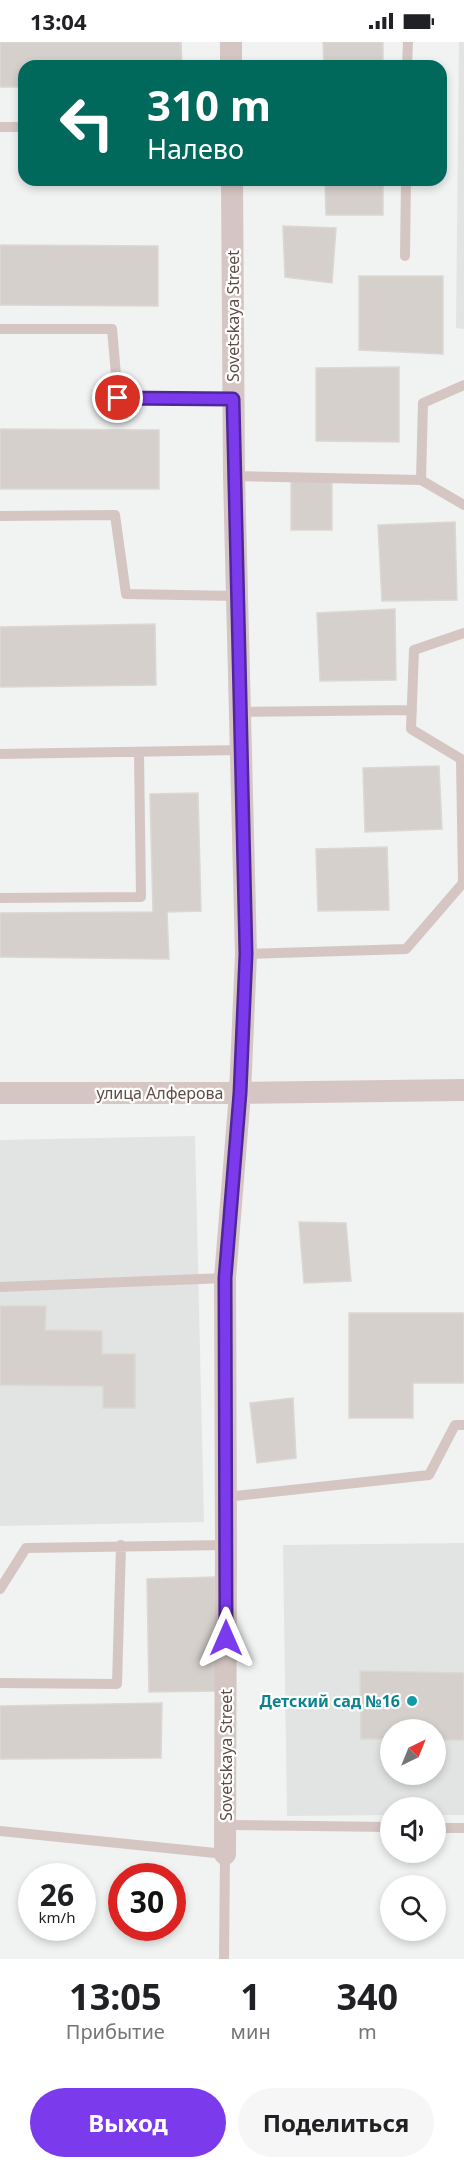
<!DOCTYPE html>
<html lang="ru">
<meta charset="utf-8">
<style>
:root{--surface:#fff;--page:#f6f6f6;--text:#202124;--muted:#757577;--accent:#7c3aed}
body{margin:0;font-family:"Noto Sans",sans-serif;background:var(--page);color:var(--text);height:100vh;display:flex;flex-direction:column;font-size:22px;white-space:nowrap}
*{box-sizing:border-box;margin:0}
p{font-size:20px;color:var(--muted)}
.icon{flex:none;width:33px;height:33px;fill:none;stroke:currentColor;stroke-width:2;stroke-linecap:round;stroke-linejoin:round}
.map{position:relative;height:1917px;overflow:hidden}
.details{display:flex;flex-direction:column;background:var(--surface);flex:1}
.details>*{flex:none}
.guide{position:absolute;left:18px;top:18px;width:429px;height:126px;border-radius:18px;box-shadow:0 3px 9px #0003;background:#00695c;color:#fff;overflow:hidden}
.needle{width:39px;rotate:43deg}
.controls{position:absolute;left:380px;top:1677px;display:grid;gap:12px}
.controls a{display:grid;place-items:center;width:66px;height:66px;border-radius:50%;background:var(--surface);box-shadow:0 3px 9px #0003;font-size:30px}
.speed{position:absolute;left:18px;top:1821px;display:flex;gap:12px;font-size:30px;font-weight:700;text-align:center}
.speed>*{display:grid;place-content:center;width:78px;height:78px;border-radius:50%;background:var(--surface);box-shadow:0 3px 9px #0003;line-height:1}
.speed small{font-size:15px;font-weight:400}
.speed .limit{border:9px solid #d22;background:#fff;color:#111}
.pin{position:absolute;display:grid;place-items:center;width:51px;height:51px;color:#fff;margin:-26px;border:3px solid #fff;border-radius:50%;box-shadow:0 2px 6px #0007}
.me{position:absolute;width:66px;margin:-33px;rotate:0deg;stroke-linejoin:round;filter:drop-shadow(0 0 4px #0008)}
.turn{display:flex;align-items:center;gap:21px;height:126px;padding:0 30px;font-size:27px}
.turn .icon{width:78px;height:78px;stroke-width:2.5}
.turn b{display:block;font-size:42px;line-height:51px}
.eta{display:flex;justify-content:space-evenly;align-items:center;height:102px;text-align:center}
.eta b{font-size:36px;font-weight:700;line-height:42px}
.cta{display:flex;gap:12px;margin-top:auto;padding:12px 30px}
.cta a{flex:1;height:69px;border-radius:36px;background:var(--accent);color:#fff;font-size:24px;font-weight:700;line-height:69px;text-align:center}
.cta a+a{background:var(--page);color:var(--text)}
.status{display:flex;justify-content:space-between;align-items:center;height:42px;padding:0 30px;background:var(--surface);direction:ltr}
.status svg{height:16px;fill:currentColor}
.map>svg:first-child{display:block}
.education{fill:#e2e4e3;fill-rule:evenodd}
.building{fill:#d5d0cc;stroke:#dcd7d4;stroke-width:1.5}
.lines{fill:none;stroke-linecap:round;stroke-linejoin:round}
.service{stroke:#d5c6c3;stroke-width:10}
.minor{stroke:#d5c6c3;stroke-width:22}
.route-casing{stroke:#51269a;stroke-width:15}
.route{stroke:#7c3aed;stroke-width:10}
.culture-dot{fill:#0f9aa8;stroke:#fff;stroke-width:2}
.labels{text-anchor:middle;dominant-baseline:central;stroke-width:4.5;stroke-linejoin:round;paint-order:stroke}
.street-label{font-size:16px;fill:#5f4b47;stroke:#fff}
.culture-label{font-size:16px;font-weight:bold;fill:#0d838f;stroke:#fff;text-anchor:end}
</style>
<div class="status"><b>13:04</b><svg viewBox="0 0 49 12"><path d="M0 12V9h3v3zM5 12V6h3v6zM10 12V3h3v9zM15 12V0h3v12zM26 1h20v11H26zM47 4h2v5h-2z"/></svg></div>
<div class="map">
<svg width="464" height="1917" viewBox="0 0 464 1917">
<rect width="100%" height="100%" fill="#f0f3f2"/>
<!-- education -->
<path class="education" d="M459,0h5v287l-8,-1z
M195,1094l9,386 -204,4v-386z
M464,1501v272h-29v-7h-45v7l-103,1 -4,-271zM390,1688h45v44h-45z"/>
<!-- building -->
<path class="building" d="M0,0h181l1,24h-158v21h-24z
M323,0h60v24h-59z
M325,138h58v35h-57z
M283,184l53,2 -4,55 -47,-6z
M0,203l158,1v60l-158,-1z
M359,234h84v78l-84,-4z
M399,325v75l-83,-1v-73z
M0,387l159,1v59h-159z
M291,438l41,1v49h-41z
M455,480l2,78 -75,1 -4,-76z
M395,567l1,71 -76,1 -3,-68z
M155,582l1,61 -156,2v-60z
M439,724l3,63 -77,3 -2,-64z
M198,751l3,118 -34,1 2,47 -169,-2v-44l153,-1 -3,-118z
M387,805l2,63 -71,1 -2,-62z
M299,1180l47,1 5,58 -47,2z
M0,1264h46l-1,24 57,1v23h33v54h-32v-22l-103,-1z
M349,1271h115v70h-51v35h-64z
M293,1356l3,60 -39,5 -7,-60z
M215,1535l1,114 -67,1 -2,-113z
M360,1629l104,2v67h-29v-10h-45v9h-29z
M162,1661l-1,55 -161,1v-53z"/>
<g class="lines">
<!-- service -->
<path class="service" d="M407,24l1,-24
M0,85h24
M405,214l1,-76
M0,287h112l6,69 115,1
M464,343l-41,18 -2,77 43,25
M234,434l187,4
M0,474l115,-1 11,79 111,2
M239,670l173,-2
M0,712l241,-4
M0,856l141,-1 -2,-144
M246,912l160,-5 57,-66 -2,-124 -50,-30 3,-79 50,-17
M0,1245l225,-9
M226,1455l203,-22 26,-50h9
M0,1547l26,-41 200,-3
M0,1641l117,1 4,-139
M226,1783l164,2
M435,1786h29
M0,1789l225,23 -1,105"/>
<!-- minor -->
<path class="minor" d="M231,24v-24
M0,1051h240l224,-3
M225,1812l1,-309 -1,-267 15,-185 6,-139 -12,-478 -2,-296"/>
</g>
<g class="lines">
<!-- route casing -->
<g class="route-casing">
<path id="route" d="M118,356l115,1 13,555 -6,139 -15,185 1,360"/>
</g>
<!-- route -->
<use href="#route" class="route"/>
</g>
<!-- markers -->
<circle class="culture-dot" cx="412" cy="1659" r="6"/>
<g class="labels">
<!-- street labels -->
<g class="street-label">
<text transform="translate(233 274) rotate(-90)">Sovetskaya Street</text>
<text x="160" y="1051">улица Алферова</text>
<text transform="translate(226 1713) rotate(-90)">Sovetskaya Street</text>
</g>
<!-- culture labels -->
<g class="culture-label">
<text x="400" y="1659">Детский сад №16</text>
</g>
</g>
</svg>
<div class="controls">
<a><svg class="needle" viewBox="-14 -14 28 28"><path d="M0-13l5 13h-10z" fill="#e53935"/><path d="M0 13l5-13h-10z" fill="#757577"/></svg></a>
<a><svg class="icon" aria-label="sound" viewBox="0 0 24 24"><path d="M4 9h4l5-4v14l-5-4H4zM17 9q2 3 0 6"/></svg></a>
<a><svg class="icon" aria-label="search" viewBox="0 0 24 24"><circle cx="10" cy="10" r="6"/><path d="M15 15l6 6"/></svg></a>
</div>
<div class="speed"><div>26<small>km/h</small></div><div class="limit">30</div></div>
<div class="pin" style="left:118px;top:356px;background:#d93025"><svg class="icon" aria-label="arrive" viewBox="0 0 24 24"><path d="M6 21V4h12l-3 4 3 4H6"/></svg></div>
<svg class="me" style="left:226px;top:1596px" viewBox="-20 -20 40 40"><path d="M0-17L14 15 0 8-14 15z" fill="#7c3aed" stroke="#fff" stroke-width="4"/></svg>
<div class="guide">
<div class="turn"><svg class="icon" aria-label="left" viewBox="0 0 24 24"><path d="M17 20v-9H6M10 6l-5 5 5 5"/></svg><div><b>310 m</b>Налево</div></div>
</div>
</div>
<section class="details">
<div class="eta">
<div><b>13:05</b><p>Прибытие</p></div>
<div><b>1</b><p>мин</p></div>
<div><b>340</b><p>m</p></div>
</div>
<div class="cta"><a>Выход</a><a>Поделиться</a></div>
</section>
